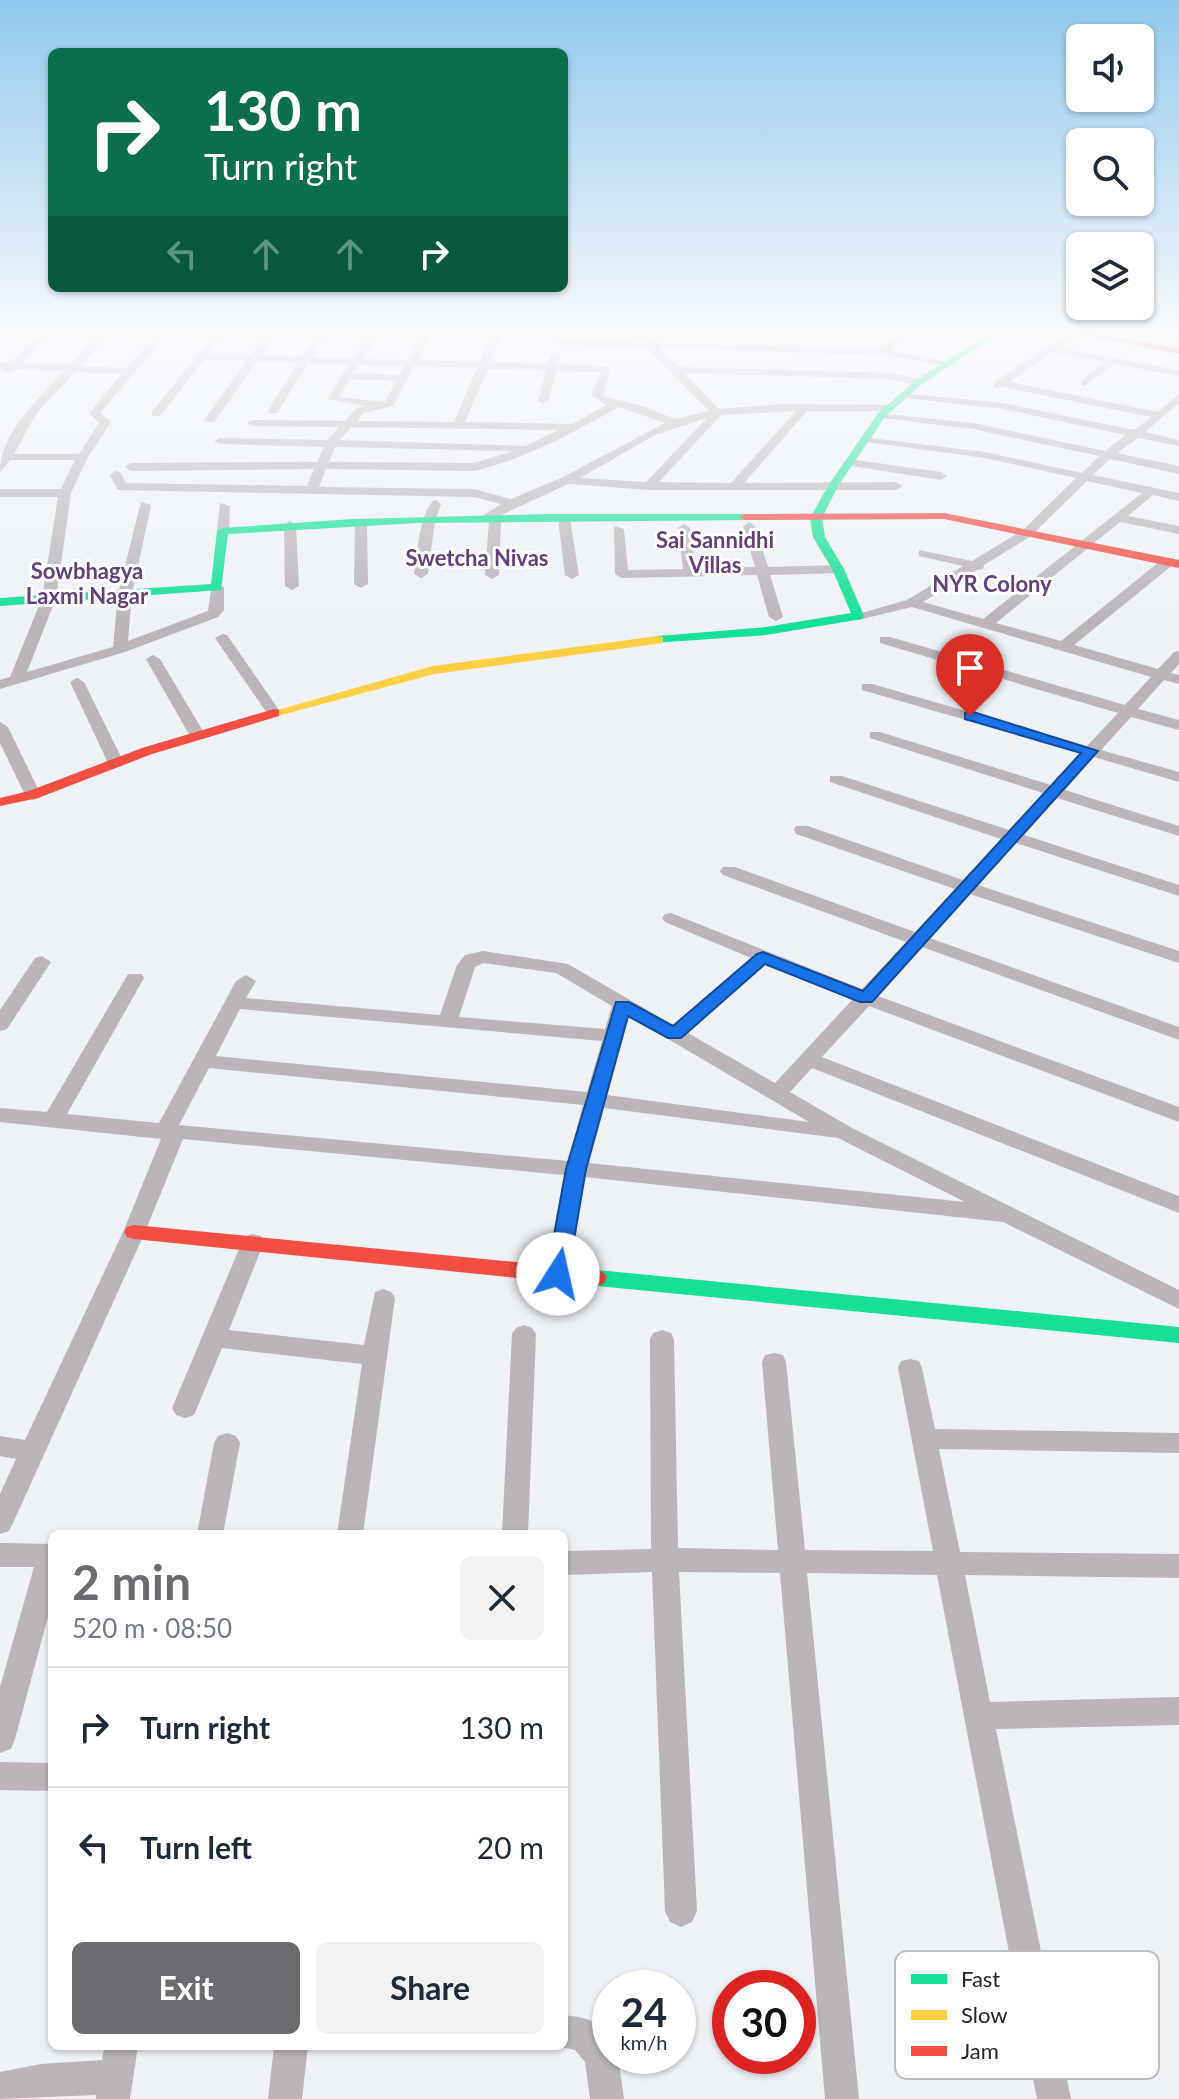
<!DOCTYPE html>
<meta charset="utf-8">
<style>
:root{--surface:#fff;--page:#f2f2f3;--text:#1f2937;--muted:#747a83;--line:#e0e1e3;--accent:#696b6f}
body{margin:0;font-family:Lato,sans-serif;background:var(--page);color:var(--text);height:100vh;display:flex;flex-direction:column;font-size:30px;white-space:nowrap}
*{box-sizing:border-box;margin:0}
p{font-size:26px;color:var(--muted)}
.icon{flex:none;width:44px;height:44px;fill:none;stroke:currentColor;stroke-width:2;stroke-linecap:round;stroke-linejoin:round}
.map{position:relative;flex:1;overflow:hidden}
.panel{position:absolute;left:48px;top:1530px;width:520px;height:520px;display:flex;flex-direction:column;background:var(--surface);border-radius:12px;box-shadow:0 2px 6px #0004}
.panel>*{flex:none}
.hud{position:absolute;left:48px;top:48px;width:520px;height:244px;border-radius:12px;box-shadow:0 2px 6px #0004;background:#0b6e4f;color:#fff;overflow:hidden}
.controls{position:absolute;left:1066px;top:24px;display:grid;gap:16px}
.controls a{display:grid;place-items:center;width:88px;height:88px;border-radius:12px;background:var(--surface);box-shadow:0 2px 6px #0004;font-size:40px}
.speed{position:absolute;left:592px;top:1970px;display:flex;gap:16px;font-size:40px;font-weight:700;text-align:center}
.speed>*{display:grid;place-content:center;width:104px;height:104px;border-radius:50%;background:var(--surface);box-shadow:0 2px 6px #0004;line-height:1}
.speed small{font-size:20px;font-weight:400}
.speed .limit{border:12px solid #d22;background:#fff;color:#111}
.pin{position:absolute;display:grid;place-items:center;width:68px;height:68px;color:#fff;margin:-82px -34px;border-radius:50% 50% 50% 0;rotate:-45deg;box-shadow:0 0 8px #0007}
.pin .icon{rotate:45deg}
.me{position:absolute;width:88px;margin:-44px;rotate:10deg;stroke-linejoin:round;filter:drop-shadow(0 0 6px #0008)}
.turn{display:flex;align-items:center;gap:28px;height:168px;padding:0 24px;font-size:36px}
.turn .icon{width:104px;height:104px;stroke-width:2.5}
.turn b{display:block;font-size:56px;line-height:68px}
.lanes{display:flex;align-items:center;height:76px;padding:0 24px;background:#0003;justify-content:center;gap:40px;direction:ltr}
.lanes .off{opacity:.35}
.round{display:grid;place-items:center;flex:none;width:84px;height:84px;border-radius:12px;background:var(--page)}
.summary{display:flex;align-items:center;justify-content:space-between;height:136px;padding:0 24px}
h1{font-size:48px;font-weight:700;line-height:60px;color:var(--accent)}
.primary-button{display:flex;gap:16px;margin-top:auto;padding:16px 24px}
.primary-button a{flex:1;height:92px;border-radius:12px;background:var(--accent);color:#fff;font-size:32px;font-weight:700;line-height:92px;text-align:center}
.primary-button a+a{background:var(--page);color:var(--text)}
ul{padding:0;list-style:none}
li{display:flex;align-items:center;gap:24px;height:120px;padding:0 24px;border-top:2px solid var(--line)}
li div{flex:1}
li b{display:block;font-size:30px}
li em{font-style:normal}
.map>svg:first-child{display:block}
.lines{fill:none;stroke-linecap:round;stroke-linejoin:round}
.street{fill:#bbb5ba;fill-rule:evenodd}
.fast{fill:#16e098;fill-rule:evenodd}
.slow{fill:#ffcf43;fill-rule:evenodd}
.jam{fill:#f24e42;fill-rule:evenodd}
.route{fill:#1a73e8;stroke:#114b97;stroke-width:2}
.labels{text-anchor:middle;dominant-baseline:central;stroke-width:6;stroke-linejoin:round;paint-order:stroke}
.far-neighbourhood-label{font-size:22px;font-weight:bold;fill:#62407a;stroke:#fff}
.key{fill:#fff;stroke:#bdbdbe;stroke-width:2}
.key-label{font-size:22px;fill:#222327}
</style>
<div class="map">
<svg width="1179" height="2099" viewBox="0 0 1179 2099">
<rect width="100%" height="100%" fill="#eef1f6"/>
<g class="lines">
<!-- street -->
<path class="street" d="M46,330h10l-34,33 48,2 33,-35h10l-32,36 46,2 33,-38h10l-70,83 11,9 -23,35 -17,36 -15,105 -29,74 86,-25 5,-53 23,-92 10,3 -19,89 -4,47 80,-30 4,-27 12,3v23l-6,7 -93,35 -125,37v-9l10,-3 32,-79 16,-101h-58v-8h61l14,-29h-65l-10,12c0,-39 39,-74 64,-101l-49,-2 -7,4 -8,-5v-6h10zM75,372l47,2 -33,39 10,10 -20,31h-65l22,-40z
M217,330h10l-19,24 43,1 18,-25h10l-18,26 41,1 17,-27h10l-17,27 41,1 18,-28h10l-18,29 45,1 16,-30h10l-16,30 62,2 14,-32h10l-14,32 58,2 3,-9 4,-1 5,3 -2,7 53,3 -8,29 39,10 33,13 34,-8 -62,-63 -88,-3 -5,-3 5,-3 82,3 -11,-12h10l13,12 226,7 23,-15 -51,-1 -5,-3h73l-29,20 63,13 -5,3 -67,-11 -222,-7 19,19 213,6 32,7v4l-4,1 -28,-6 -207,-6 35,36 64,-5 105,1 5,3 -5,3h-81l-63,72 152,-1 6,4 -6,4h-247l-81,-6 -71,33 4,3 -2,55 -7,4 -7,-4 4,-54 -11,-2 23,-15 -27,-7 -356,-7 -8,-15 6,-4 4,1 6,11 181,3 7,-17 -183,2 -6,-4 6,-4 186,-1 7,-15 -104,-3 -6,-3 6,-3 108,2 11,-13 -86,-1 -6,-3 6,-3 92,1 10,-12 10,-3 -38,-7 22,-35 -41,-1 -31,50h-8l-1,-2 30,-48 -41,-1 -43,60h-8l-2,-2 42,-59 -42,-1 -44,56h-8v-4zM359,365l45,1 -4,9 -46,-2zM414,366l63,2 -23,54 -97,-1 6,-8 30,-7zM488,369l58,1 -8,31 5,3 5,-3 8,-30 45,1 -10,23 15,10 -34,19 -107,-2zM350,379l46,2 -11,21 -46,-5zM619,407l46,16 -102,54 -52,22 -37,-10 -155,-2 7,-18 148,2c52,-12 98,-38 145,-64zM796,411l-65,72 -72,-1 62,-67zM707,418l-61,64 -66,-4 75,-43zM351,427l208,3 -34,16 -185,-6zM335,447l178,4 -39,12 -145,-1z
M1073,330l7,2 -21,16 120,22v6l-65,-12 -29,22 -4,-1v-4l23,-19 -52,-10 -42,30 148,30 21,-18v9l-34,29 34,8v6l-41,-8 -21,15 62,13v8l-69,-15 -17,16 86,18v8l-26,-6 -25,21 51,10v8l-59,-12 -124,101 65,18 103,-83h10v6l-100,81 84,24 16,-17 5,-1v13l-8,9 8,2v9l-15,-4 -26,29 41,11v10l-48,-13 -30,33 78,22v10l-85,-25 -29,33 114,36v10l-122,-38 -33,37 155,50v11l-163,-53 -38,42 201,66v12l-209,-69 -40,44 249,89v13l-257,-93 -44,49 301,111v15l-310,-116 -47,51 357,139v17l-367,-145 -22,24 62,36 327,162v19l-176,-87 -418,-45 -15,97 -4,6 -8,2 -8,-2 -4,-6 18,-99 -381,-36 -38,93 -132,291 -4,8 -9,3v-40l16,-35 -16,-3v-20l25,4 98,-208 38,-93 -161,-17v-14l47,4 81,-138h14l2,4 -77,136 92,9 77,-142 10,-6 10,6 -10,17 194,17 17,-50 8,-10 18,-4 85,13 105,61 78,-67 -86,-36 -3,-4 3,-4 6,-1 191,76 44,-47 -183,-67 -3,-4 3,-4h12l180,65 40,-43 -159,-55 -2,-4 2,-4h12l155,54 38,-41 -171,-57v-6h12l167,54 34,-37 -173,-55v-6h10l171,53 29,-32 -218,-63v-6h10l215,62 31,-33 -238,-70v-6h10l235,68 26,-28 -239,-70 -54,13 -7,-4 56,-16 56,-34 -44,-10v-6l53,11 51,-31 53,-52 -91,-20 -118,-16 -6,-3 2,-2 122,15 97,21 17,-17 -126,-27 -92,-11 -4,-1v-4l96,10 132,28 21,-16 -123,-26 -98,-11 -5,-3 1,-2 102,10 131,27 17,-13 -148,-30 -10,1 3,-7zM1087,481l55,12 -159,126 -60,-17 53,-32 7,-1 1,-4 47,-29zM483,963l73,10 56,33 -7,23 -146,-12 16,-50zM766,964l87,35 -78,84 -87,-50zM240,1009l362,32 -15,51 -371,-36zM629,1016l180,106 -202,-27zM209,1068l374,37 -15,56 -389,-36zM604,1108l234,30 127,64 -376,-39z
M1122,330l57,3v6l-52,-6z
M849,459l92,13 6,4 -6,4 -96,-15v-4z
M435,500l6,4 -6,17 -7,53 -7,4 -7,-4c3,-18 6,-66 21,-74z
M220,503l10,3 -1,25 -6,4 -6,-4z
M564,515l6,4 9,56 -7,4 -7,-4 -7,-56z
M290,521l6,4 3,61 -7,4 -7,-4 -1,-61z
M361,521l6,4 1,59 -7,4 -7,-4 1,-59z
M749,522l6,4 13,41 70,-2 7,4 -7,4 -68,2 13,42 -7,4 -7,-4 -12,-42 -135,3 -7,-4 -1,-48 10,3 4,41 55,-1 -5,-41 6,-4 6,4 6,40 59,-1 -12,-41z
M222,634l5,1 52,75v6h-10l-54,-78z
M153,655l7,4 46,77 -3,3h-10l-3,-3 -44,-77z
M77,678l7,4 40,81 -2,3 -6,2 -8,-5 -38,-81z
M0,722l8,5 33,68 -2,3 -6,2 -8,-5 -25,-52z
M42,956l9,6 -44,67 -7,2v-21l35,-52z
M253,1234l8,2 3,6 -35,88 135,15 11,-53 8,-3 8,3 4,6 -32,236h-26l25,-170 -140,-16 -28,67 -9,3 -9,-3 -4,-7 70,-166 3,-6z
M524,1325l8,3 4,6 -8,200h-26l10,-200 4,-6z
M662,1330l9,3 3,6 4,209 100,2 -16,-188 3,-7 9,-2 9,2 3,7 19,188 128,1 -35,-183 3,-7 9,-2 9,2 3,7 13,61 244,4v20l-240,-4 21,103 219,2v24l-214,-3 25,127 189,-5v28l-183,4 75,370h-34l-100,-524 -130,-2 52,526h-34l-45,-526 -101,-1 18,339 -5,11 -11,5 -11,-5 -5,-11 -13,-339 -88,3v-24l87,-2 -1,-210 3,-6z
M227,1433l9,3 4,7 -17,91h-26l17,-91 4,-7z
M0,1543l52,1v58l-37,137 -4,10 -11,4v-66l34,-120h-34z
M0,1762l52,1v28l-52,-1z
M564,2015c29,3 46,9 46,41h8l6,43h-34l-5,-37 -10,-12 -18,-4h7z
M104,2046h34l-8,53h-34v-4l-96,4v-27l41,-8 61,-4z
M274,2046h34l-6,53h-34z"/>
<!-- fast -->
<path class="fast" d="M995,330h9l-82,54 -37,33 -47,69 -16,32 3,19 19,32 20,47 -2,3 -96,16 -113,8v-6l5,-1 108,-9 85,-14 -19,-44 -19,-32 -3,-19 18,-32 50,-73 38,-33z
M549,514h196l6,3 -6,3 -327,3 -190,11 -7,56 -221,16v-8l211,-14 6,-53 6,-3 130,-9z
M597,1270l582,57v16l-582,-57 -7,-3 -3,-5 3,-5z"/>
<!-- slow -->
<path class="slow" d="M658,636l5,1v6l-229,31 -160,43 -7,-4 166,-47z"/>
<!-- jam -->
<path class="jam" d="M1057,330h16l106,18v6z
M944,513l235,47v8l-235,-49 -199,1 -6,-3 6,-3z
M274,709l5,1v6l-127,38 -114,44 -38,8v-8l29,-7 113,-43z
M134,1225l463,45 7,3 3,5 -3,5 -7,3 -463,-47 -7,-2 -3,-5 3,-5z"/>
</g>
<!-- sky -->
<linearGradient id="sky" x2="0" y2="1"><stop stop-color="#91c8ee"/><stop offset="0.53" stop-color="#f7f9fb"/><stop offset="1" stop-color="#f7f9fb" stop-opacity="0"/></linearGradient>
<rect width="1179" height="623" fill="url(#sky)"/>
<!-- route -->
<path class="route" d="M970,711l128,40 -226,251h-12l-95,-38 -84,74h-13l-40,-22 -42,153 -18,105 -3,5h-15l-3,-5 19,-105 50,-167h13l44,24 84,-72 6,-2 100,39 218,-238 -116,-34v-6z"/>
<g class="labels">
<!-- far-neighbourhood labels -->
<g class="far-neighbourhood-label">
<text x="715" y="539">Sai Sannidhi<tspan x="715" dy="25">Villas</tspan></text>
<text x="477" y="557">Swetcha Nivas</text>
<text x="87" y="570">Sowbhagya<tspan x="87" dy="25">Laxmi Nagar</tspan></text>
<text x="992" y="583">NYR Colony</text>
</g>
</g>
<!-- legend -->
<rect x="895" y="1951" width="264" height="128" rx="12" class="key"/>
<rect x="911" y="1974" width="36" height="10" fill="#16e098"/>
<rect x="911" y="2010" width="36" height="10" fill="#ffcf43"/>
<rect x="911" y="2046" width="36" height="10" fill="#f24e42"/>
<g class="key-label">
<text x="961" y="1987">Fast</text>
<text x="961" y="2023">Slow</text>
<text x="961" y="2059">Jam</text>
</g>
</svg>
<div class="controls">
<a><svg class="icon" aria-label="sound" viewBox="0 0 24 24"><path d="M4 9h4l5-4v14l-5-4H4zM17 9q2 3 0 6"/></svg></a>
<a><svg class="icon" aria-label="search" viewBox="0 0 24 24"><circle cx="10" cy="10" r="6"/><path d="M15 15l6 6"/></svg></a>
<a><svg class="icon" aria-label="layers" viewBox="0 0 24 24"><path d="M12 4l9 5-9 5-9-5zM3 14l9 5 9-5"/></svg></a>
</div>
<div class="speed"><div>24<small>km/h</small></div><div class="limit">30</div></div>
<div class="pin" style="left:970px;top:716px;background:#d93025"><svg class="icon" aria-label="arrive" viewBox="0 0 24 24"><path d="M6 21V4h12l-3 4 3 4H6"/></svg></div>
<svg class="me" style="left:558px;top:1274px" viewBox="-20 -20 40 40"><circle r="19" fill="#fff"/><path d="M0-13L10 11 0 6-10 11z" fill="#1a73e8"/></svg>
<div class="hud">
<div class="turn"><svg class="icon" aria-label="right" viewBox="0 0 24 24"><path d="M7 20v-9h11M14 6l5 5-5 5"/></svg><div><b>130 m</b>Turn right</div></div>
<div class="lanes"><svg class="icon off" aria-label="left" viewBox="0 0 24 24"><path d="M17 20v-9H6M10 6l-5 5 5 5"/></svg><svg class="icon off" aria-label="ahead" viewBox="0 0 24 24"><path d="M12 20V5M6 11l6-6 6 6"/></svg><svg class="icon off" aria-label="ahead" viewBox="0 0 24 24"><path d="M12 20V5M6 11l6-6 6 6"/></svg><svg class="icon" aria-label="right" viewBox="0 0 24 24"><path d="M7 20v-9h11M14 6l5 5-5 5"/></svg></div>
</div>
<section class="panel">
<div class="summary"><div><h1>2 min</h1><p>520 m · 08:50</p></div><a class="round"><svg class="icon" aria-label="close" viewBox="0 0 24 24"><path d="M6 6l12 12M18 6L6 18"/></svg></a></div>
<ul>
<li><svg class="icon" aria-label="right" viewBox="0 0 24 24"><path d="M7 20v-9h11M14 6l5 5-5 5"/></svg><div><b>Turn right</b></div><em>130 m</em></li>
<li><svg class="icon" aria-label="left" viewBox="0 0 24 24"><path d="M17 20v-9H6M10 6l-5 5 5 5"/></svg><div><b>Turn left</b></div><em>20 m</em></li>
</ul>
<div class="primary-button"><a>Exit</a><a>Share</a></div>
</section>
</div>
